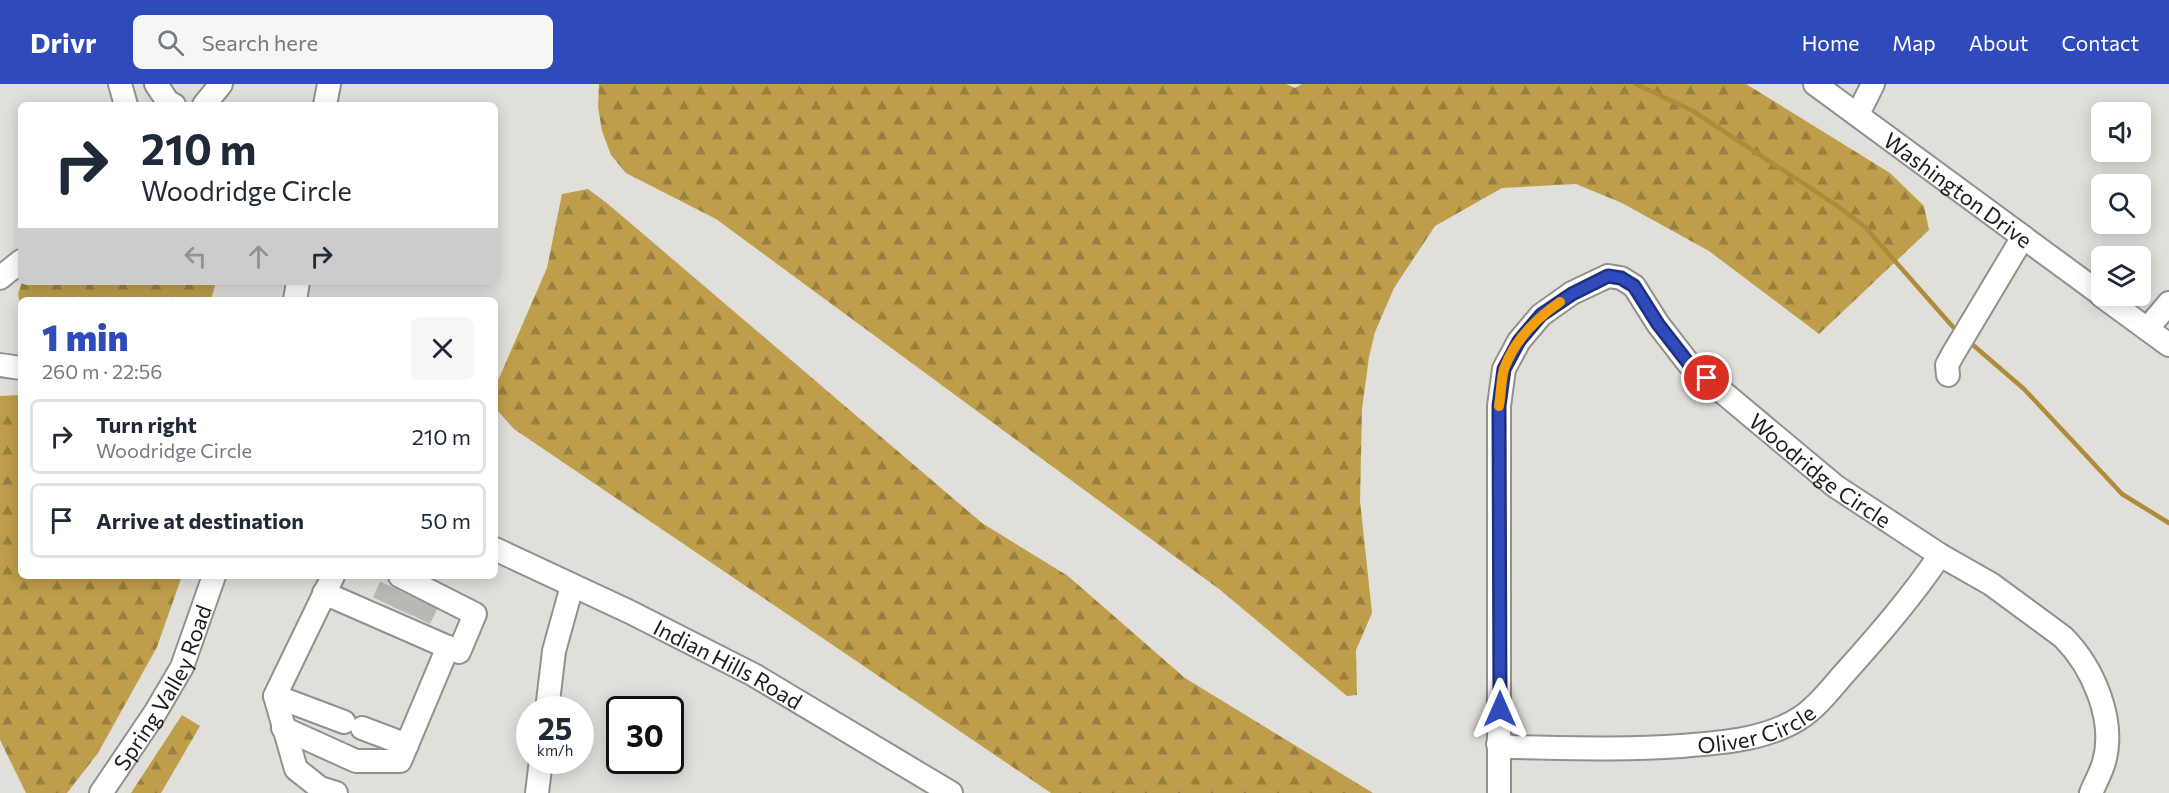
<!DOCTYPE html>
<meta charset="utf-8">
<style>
:root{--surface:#fff;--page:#f6f6f7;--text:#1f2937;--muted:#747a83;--line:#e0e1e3;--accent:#2f4abb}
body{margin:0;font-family:Commissioner,sans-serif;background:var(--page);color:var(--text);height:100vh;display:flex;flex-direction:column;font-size:22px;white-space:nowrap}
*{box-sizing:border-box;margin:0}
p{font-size:20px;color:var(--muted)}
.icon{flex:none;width:33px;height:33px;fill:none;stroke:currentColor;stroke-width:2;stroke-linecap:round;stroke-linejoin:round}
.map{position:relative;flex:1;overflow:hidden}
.details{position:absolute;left:18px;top:213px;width:480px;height:282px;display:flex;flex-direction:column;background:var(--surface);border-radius:9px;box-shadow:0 3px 15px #0003}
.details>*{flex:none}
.hud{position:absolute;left:18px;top:18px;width:480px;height:183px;border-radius:9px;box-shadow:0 3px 15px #0003;background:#fff;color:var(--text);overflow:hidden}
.fabs{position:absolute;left:2091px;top:18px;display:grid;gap:12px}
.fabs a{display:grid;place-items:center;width:60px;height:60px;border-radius:9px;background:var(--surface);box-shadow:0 3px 15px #0003;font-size:30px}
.speed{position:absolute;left:516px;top:612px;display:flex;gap:12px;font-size:30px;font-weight:700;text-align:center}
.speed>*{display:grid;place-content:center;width:78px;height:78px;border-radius:50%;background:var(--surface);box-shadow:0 3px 15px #0003;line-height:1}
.speed small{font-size:15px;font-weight:400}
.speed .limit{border:3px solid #111;border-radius:9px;background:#fff;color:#111}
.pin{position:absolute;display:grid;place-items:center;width:51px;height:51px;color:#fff;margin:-26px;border:3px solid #fff;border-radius:50%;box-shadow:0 2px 6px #0007}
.me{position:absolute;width:66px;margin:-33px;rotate:0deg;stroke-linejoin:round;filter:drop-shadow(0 0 4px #0008)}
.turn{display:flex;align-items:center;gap:21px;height:126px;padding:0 24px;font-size:27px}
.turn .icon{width:78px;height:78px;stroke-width:2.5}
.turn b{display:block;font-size:42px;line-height:51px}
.lanes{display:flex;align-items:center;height:57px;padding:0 24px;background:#0003;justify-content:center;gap:30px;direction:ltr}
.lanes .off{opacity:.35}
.round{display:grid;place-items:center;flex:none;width:63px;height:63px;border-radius:9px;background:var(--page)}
.overview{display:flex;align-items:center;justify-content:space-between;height:102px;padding:0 24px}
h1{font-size:36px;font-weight:800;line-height:45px;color:var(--accent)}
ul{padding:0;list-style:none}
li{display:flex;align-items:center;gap:18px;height:75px;margin:0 12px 9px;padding:0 12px;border:3px solid var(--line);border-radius:9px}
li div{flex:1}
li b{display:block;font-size:22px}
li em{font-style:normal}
header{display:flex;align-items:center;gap:36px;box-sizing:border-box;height:84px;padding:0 30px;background:var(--accent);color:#fff}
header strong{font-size:28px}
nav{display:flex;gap:33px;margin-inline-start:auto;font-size:21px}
.search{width:420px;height:54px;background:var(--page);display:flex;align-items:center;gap:15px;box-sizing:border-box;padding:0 21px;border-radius:9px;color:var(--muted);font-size:22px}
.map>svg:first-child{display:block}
.forest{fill:url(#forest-firs)}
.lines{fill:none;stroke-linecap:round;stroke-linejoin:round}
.stream{stroke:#ad8d39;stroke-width:4.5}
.minor-tunnel{stroke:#bab8b4;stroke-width:22;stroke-dasharray:22 11;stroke-linecap:butt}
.minor-casing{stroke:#93918d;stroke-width:26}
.minor{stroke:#fff;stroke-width:22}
.route-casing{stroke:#1f307a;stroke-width:15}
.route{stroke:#2f4abb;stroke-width:10}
.slow{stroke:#f59e0b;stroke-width:10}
.labels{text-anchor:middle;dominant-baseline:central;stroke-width:6;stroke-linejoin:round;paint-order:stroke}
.street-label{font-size:22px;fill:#1e1d1b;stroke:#e1dfda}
</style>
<header>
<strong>Drivr</strong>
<div class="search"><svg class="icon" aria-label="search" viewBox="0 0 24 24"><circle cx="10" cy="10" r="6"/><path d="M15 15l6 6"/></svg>Search here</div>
<nav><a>Home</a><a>Map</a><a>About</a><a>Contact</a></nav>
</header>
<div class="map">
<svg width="2169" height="709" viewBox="0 0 2169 709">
<defs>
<pattern id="forest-firs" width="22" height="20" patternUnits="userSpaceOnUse" patternTransform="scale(1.5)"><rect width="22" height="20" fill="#be9e4b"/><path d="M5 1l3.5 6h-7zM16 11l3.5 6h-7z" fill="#9a803e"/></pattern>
</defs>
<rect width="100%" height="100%" fill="#e1dfda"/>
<!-- forest -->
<path class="forest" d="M599,0h687l9,4 7,-4h444l144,89 34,33 5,24 -110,104 -110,-83 -87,-48 -46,-19 -74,4 -67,38 -41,62 -19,44 -6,25 -7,52 -2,92 12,112 -16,37 1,45 -10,1 -128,-107 -503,-370 -90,-46 -15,-18 -9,-24 -4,-24z
M588,105l20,15 374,319 86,53 117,102 188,115h-322l-537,-364 -16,-18 -2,-26 51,-117 15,-74z
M22,198h194l-5,18h-190v8l-3,-14z
M21,311v181h161l-25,71 -59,106 -31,40h-41l-26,-53v-344z
M182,631l18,11 -39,67h-30z"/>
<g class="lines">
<!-- stream -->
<path class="stream" d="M1636,0l57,27 143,94 29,22 88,100
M1973,261l51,44 98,105 47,29"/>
<!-- minor-tunnel -->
<path class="minor-tunnel" d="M383,518l7,-16
M402,527l7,-16
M420,535l8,-16"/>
<!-- minor casing -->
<g class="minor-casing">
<g id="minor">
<path d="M120,0l6,21"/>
<path d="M156,0l12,18 6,3"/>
<path id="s1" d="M1815,0l287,211"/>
<path d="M204,21l17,-21"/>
<path d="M325,21l4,-21"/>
<path d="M1858,30l15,-30"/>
<path d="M0,194l21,-17"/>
<path d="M2102,212l67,49"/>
<path d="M295,216l3,-18"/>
<path d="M2147,245l22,-26"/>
<path d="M0,281l21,3"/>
<path d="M1948,291l-1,-10 6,-11 70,-117"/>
<path id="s2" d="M495,465l135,63 124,63 197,118"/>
<path d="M333,492l-58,120 21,73 24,19 16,5"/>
<path d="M324,509l135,59 16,-38 -75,-38"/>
<path d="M275,612l69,26"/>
<path d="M547,626l7,-59 18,-65"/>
<path d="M283,644l73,33h44l48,-114"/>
<path d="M362,644l45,17"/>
<path id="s3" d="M1498,660l14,3c57,1 113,3 169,-1 39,-3 85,-6 119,-28 16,-10 30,-28 42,-42 35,-39 69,-78 98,-121"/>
<path id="s4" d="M101,709l54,-80 27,-46 32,-91"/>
<path d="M537,709l4,-33"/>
<path id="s5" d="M1499,709v-387l5,-37 15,-28 22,-26 31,-22 36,-17 13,2 13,8 24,38 31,40 146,122 105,69 51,29 72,53c30,30 53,83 41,125 -3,11 -9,21 -13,31"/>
</g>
</g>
<!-- minor -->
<use href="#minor" class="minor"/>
</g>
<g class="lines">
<!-- route casing -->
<g class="route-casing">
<path id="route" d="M1500,625l-1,-303 5,-37 15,-28 22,-26 31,-21 36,-18 13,2 13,8 24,38 31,40 18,14"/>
</g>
<!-- route -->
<use href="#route" class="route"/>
<!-- slow -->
<path class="slow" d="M1499,322c2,-12 2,-26 5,-37 10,-28 33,-51 56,-67"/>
</g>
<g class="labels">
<!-- street labels -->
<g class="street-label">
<text stroke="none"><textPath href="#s1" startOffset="178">Washington Drive</textPath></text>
<text stroke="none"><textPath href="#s5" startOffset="861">Woodridge Circle</textPath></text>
<text stroke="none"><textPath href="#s2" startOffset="260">Indian Hills Road</textPath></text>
<text stroke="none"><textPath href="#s4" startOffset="123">Spring Valley Road</textPath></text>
<text stroke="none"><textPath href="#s3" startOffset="261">Oliver Circle</textPath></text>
</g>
</g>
</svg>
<div class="fabs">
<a><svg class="icon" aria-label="sound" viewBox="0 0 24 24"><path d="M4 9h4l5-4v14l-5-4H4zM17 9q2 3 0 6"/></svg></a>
<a><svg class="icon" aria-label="search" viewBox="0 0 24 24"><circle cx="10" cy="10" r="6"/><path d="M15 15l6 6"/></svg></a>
<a><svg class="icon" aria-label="layers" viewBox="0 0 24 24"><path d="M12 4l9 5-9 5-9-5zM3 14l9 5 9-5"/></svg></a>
</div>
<div class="speed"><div>25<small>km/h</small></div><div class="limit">30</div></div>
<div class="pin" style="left:1707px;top:294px;background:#d93025"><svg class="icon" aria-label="arrive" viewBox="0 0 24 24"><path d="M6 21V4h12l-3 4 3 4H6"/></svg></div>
<svg class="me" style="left:1500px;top:625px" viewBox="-20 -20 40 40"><path d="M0-17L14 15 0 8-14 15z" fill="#2f4abb" stroke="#fff" stroke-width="4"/></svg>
<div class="hud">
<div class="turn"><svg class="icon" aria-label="right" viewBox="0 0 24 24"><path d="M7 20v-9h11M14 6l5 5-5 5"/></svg><div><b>210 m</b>Woodridge Circle</div></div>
<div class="lanes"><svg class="icon off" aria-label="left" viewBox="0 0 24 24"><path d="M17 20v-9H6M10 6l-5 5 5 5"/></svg><svg class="icon off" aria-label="ahead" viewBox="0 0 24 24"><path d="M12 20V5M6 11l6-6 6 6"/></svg><svg class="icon" aria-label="right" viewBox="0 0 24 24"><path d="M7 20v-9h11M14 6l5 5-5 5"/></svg></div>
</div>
<section class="details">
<div class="overview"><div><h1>1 min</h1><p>260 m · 22:56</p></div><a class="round"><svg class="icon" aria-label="close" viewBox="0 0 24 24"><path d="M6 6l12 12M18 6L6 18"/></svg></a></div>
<ul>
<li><svg class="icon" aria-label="right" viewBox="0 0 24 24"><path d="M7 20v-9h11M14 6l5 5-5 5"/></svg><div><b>Turn right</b><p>Woodridge Circle</p></div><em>210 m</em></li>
<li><svg class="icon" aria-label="arrive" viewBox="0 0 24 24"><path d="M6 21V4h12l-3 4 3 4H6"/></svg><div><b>Arrive at destination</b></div><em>50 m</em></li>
</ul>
</section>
</div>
